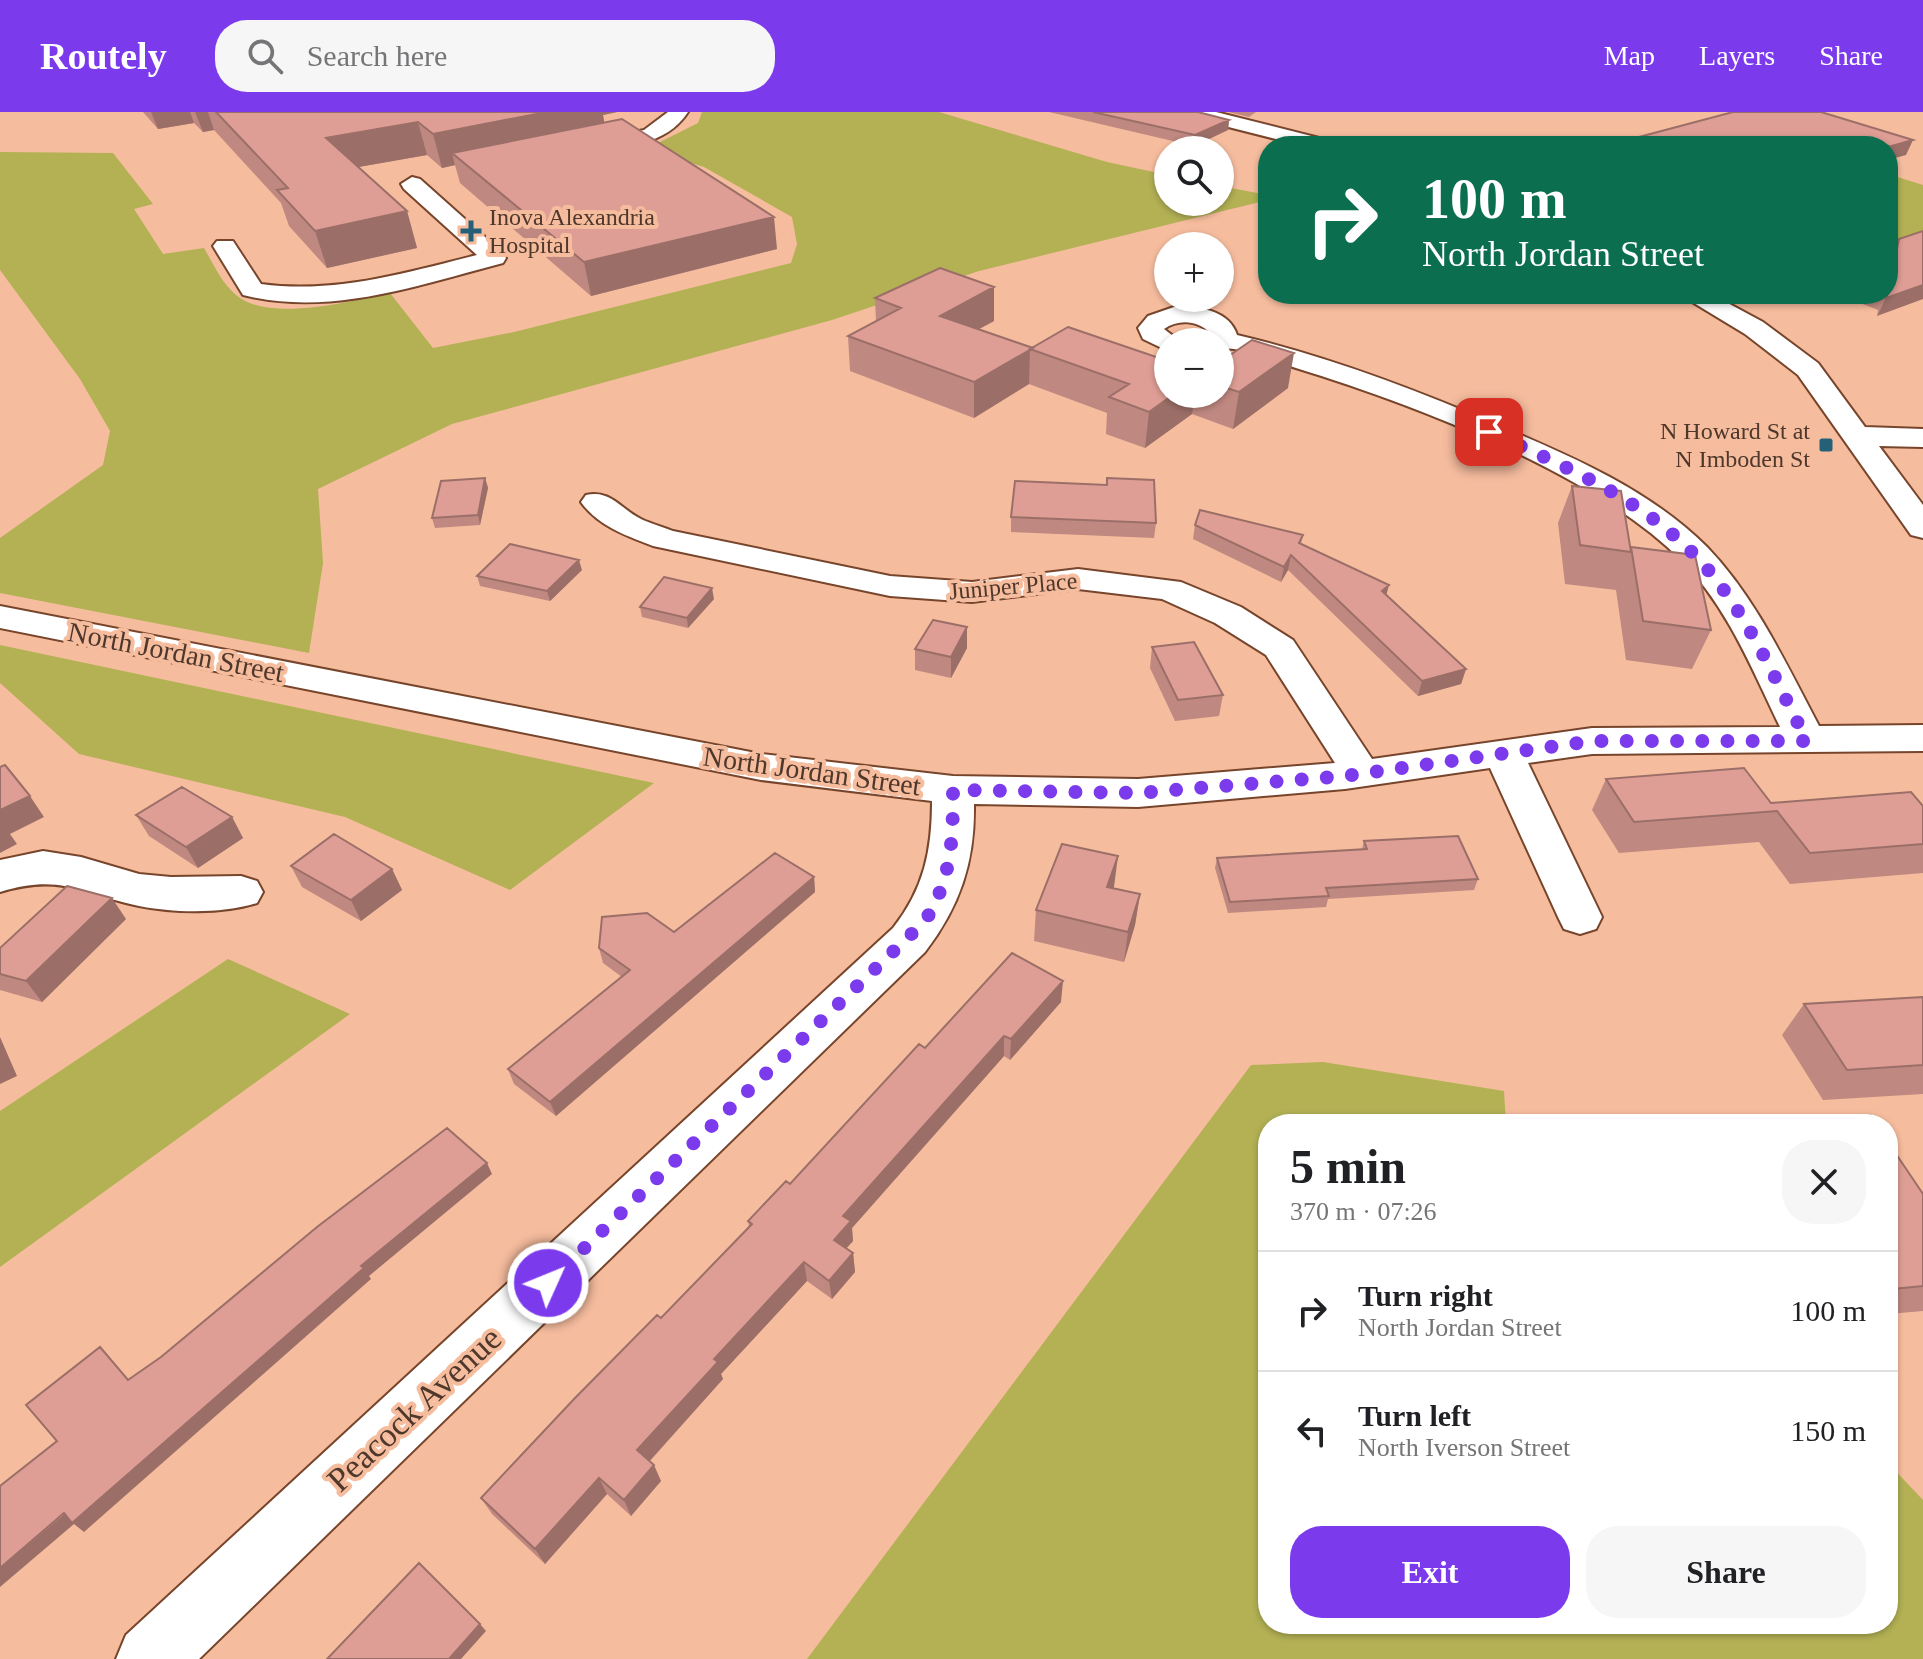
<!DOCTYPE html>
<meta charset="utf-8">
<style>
:root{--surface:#fff;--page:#f6f6f6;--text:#202124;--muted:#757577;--line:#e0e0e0;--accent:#7c3aed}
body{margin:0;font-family:Georgia,serif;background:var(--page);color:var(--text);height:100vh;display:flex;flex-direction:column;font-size:30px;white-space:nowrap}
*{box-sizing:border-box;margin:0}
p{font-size:26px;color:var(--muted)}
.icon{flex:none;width:44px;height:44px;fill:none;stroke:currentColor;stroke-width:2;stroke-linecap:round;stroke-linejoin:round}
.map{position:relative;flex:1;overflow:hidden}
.sheet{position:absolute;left:1258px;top:1002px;width:640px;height:520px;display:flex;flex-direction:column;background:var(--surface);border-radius:32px;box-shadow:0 2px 6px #0004}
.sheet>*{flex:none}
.hud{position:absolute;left:1258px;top:24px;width:640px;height:168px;border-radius:32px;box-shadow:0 2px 6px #0004;background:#0b6e4f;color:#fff;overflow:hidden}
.controls{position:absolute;left:1154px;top:24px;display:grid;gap:16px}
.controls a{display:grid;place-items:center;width:80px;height:80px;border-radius:50%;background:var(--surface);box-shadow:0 2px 6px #0004;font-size:40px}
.pin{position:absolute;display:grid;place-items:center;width:68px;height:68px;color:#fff;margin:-34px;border-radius:16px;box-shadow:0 4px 12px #0006}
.me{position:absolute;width:88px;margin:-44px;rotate:46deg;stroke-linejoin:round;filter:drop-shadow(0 0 6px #0008)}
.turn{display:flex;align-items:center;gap:28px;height:168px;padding:0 32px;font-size:36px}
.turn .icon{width:104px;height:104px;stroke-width:2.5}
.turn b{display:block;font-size:56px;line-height:68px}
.round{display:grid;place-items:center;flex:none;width:84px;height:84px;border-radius:32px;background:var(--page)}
.head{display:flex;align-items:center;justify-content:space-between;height:136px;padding:0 32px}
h1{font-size:48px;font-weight:600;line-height:60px}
.action{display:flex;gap:16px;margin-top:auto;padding:16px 32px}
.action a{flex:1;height:92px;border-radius:32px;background:var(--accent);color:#fff;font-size:32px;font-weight:600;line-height:92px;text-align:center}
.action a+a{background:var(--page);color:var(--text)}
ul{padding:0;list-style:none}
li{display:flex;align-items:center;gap:24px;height:120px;padding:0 32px;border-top:2px solid var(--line)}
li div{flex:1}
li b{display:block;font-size:30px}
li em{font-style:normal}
header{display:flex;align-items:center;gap:48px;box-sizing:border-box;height:112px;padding:0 40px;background:var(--accent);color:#fff}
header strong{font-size:38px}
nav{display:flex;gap:44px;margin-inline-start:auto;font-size:28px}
.search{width:560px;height:72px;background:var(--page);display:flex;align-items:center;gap:20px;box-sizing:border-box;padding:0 28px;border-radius:32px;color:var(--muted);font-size:30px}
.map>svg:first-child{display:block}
.green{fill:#b3b154}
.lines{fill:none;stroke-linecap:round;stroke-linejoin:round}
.minor-casing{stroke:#77452b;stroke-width:4}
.minor{fill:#fff;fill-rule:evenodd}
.wall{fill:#bf8880}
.shaded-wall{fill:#9b6f68}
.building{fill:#de9e95;stroke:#9b6f68;stroke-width:2}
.route{stroke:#7c3aed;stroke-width:14;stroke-dasharray:0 25.2}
.poi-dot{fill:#246078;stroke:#f6bc9e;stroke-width:3}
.labels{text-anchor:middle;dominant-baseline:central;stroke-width:8;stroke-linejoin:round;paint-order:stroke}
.far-poi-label{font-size:24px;fill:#4e372b;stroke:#f6bc9e;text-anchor:start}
.far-street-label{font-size:24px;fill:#4e372b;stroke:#f6bc9e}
.street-label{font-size:28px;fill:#4e372b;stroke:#f6bc9e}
.near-street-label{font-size:34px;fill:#4e372b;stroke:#f6bc9e}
</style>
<header>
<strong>Routely</strong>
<div class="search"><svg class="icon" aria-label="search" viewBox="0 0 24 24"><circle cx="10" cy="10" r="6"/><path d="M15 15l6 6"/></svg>Search here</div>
<nav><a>Map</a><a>Layers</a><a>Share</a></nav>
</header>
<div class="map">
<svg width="1923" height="1547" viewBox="0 0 1923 1547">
<rect width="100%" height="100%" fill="#f6bc9e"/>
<!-- green -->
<path class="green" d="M702,0h237l168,50 61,13v27h52v-16l48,9v5l-289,71 -147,49 -380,104 -134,65 5,74 -14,90 -309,-60v-55l103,-73 7,-34 -30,-52 -80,-109v-118l113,1 40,51 -19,5 29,45 41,-6c10,17 17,34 32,47 32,28 116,6 154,-2l43,55 81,-16 277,-69 6,-19 -5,-27 -88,-50 -58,-18 52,-26z
M1888,62l35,11v60l-35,22z
M0,533l654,138 -144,107 -165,-73 -266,-63 -79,-71z
M228,847l122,55 -350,253v-156z
M1323,950l181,29 2,33h-238v500h620v-161l35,37v159h-1116l444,-594z"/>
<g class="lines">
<!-- minor casing -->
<g class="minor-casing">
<path id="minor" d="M668,0h20c-22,34 -64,35 -101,41l-10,-6 3,-4 64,-13z
M1182,0h34l119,30 3,4h-35l-118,-30z
M412,65l8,2 83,74 3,5 -3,5c-84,22 -173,54 -260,32l-30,-49 4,-5h16l28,43c74,10 144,-11 216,-29l-73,-66 -3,-5z
M1679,182h32l52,28 55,41 47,64 58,2v18l-44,-1 44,59v33l-12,-3 -113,-160 -53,-41z
M1174,195c24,-1 55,3 63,28 90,21 177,54 263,91 73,31 150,64 207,121 49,51 79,117 112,179l104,-1v26l-331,3 -64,9 74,154 -6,12 -16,5 -16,-5 -6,-12 -68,-149 -145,21 -207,18 -164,-3c1,58 -14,102 -49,148l-726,707h-83l10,-24 767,-707c31,-39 39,-78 39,-127l-171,-21 -761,-152v-22l761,148 192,22 185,3 197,-16 -69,-108 -51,-32 -53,-24 -84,-10 -106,13 -82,-6 -237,-50c-26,-10 -55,-20 -72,-44l5,-7c25,-6 35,15 57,25 9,4 20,7 30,11l217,45 82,6 106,-13 103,13 60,25 52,33 79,119 220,-31 188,-1c-28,-58 -53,-121 -99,-167 -86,-87 -268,-156 -385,-192 -21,-7 -53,-22 -76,-19v-7h-17l7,-9c-12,-13 -32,-14 -46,-4l17,13h-13v9l-25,-12 -5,-11 10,-12z
M43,739l38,6 58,17 32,3 70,-1 16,5 6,11 -6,11c-35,11 -83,10 -118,3 -58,-12 -77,-33 -139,-14v-32z"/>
</g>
<!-- minor -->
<use href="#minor" class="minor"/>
</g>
<!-- wall -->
<path class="wall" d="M143,0h474l-14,3 1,7 173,127 -186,47 -131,-113 -5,-18 -13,3 -15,-13 -69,12 49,44 10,37 -90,20 -38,-42 -8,-23 -67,-73 -11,2 -9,-9 -36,6z
M1049,0h149l31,8 -1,10 -34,16z
M1228,0h28l-7,5z
M1923,119l-46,85 1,-6 -41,-16h51l3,-37 8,-18z
M875,186l119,23 -15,8 189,65h52v-32l68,26 -55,41 -41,-15 -47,34 -39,-14 1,-21 -78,-29 -55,34 -124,-47 -2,-35 28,-14z
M485,366l3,10 -8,37 -45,3 -3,-10z
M1107,366l49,45 -2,15 -143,-6v-15l95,-32z
M1572,374l139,144 -19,39 -66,-9 -10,-70 -51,-6 -7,-61z
M1195,413l108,10 -2,9 85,51 80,74 -5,15 -43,12 -130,-126 -7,12 -88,-43z
M582,458l-32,31 -70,-15 -3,-10z
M714,487l-26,29 -46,-11 -2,-10z
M1152,535l71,48 -4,21 -44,5 -25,-53z
M967,536l-16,30 -36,-8v-21z
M1606,667l165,24 152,3v67l-133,11 -31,-42 -140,11 -27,-43z
M136,703l96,2 11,21 -45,30 -49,-32z
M1364,729l114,38 -4,11 -146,9 -2,8 -98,6 -13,-45 2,-10 145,-9z
M291,754l101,3 10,21 -41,31 -59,-34z
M814,765l1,15 -259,224 -42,-32 -6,-15 114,-92 -19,-14 -4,-15 75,-16z
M1114,776l26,6 -5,31 -11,37 -90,-21 2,-31z
M126,807l-84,83 -42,-12v-42z
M1923,885v97l-100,6 -41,-65 22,-31z
M1061,890l-51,58 -6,-4 -152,172 1,13 -7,8 7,4 2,19 -23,27 -25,-18 -86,93 2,5 -73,82 11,20 -30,35 -24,-22 -62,70 -53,-50 -11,-16 180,-180 88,-91 -1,-6 42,-37 135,-136z
M1888,1030l35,52v117l-35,3z"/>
<!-- shaded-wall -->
<path class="shaded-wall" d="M151,0h39l4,11 -36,6z
M195,0h13l6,18 -11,2z
M547,0h70l-14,3 3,19 -154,19 3,12 -13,3 -9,-34z
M1229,8l-1,10 -34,16 1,-11z
M418,10l9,33 -91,16 -10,-33z
M1913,28l-7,15 -18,5v-13z
M407,99l10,37 -90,20 -12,-37z
M774,105l3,32 -186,47 -7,-34z
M1923,173v14l-46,17 9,-18z
M994,175v34l-54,29v-34z
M1030,237l-1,35 -55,34v-36z
M1294,241l-6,35 -55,41 6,-37z
M1174,282h21l-3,20 -47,34 4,-36z
M485,366l3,10 -8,37 -2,-10z
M1291,443l-3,15 -7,12 3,-15z
M579,448l3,10 -32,31 -3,-10z
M1389,473l-4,15 -3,-9z
M712,476l2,11 -26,29 -1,-10z
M967,515v21l-16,30v-21z
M1466,557l-5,15 -43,12 4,-15z
M30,684l14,21 -34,17 7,10 -17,9v-43z
M232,705l11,21 -45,30 -12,-21z
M1118,744l-4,31 -10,31 3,-31z
M392,757l10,21 -41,31 -10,-21z
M814,765l1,15 -259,224 -6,-14z
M1140,782l-5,31 -11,37 4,-30z
M112,786l14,21 -84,83 -16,-21z
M1063,869l-2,21 -51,58 1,-21z
M1004,924v20l-152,172 1,13 -17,18 -2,-19 9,-24z
M0,925l17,39 -17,8z
M487,1051l5,11 -123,102 2,3 -287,253 -10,-8 -74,63v-19l361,-302z
M853,1141l2,19 -23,27 -3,-18z
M804,1150l3,19 -86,93 2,5 -79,88 -7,-17 77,-91z
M654,1353l7,16 -30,35 -7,-16z
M599,1366l8,16 -62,70 -10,-15z
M480,1512l6,7 -25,28h-12z"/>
<!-- building -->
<path class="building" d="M216,0h331l-114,22 -15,-12 -92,16 81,73 -92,20 -38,-41 11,-2z
M1093,0h105l31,8 -34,15z
M1733,0h88l92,28 -25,7v-1h-283z
M622,7l152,98 -190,45 -132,-109z
M1923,119v54l-37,13 1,-4h1v-38l7,2 4,-19z
M940,156l54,19 -54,29 93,32 -59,34 -126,-46 53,-28 -26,-10z
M1068,215l100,34v33h6l-25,18 -40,-15 20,-13 -99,-35z
M1252,228l42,13 -55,39 -19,-6v-24z
M485,366l-7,37 -46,3 9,-37z
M1107,366l47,2 2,43 -145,-6 4,-36 92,4z
M1572,374l49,5 10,61 -51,-7z
M1200,398l103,25 -4,8 90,42 -7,6 84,78 -44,12 -131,-126 -7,12 -89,-42z
M510,432l69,16 -32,31 -70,-15z
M1631,435l64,8 16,75 -68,-9z
M664,465l48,11 -25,30 -47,-11z
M933,508l34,7 -16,30 -36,-8z
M1194,530l29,53 -45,5 -26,-53z
M5,653l25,31 -30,14v-43z
M1744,656l27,35 140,-11 12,14v38l-113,9 -33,-42 -143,11 -28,-43z
M182,675l50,30 -46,30 -50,-32z
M334,722l58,35 -41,31 -60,-34z
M1458,724l20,43 -152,9 3,8 -99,6 -13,-44 150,-9 -3,-8z
M1062,732l56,12 -11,31 33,7 -12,38 -92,-22z
M775,741l39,24 -264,225 -42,-33 122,-99 -31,-22 3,-31 45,-4 27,19z
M67,774l45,12 -86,83 -26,-7v-26z
M1012,841l51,28 -52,58 -7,-3 -161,180 8,5 -17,19 19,13 -24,28 -25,-19 -90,97 4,3 -81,88 17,15 -30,35 -25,-22 -64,71 -54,-51 94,-100 82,-83 4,3 91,-94 -4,-3 38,-40 4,3 129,-140 6,4z
M1923,885v68l-76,5 -43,-66z
M1871,1003l5,9h-83l-2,-3z
M447,1016l40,35 -126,103 3,2 -292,255 -8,-10 -64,55v-82l57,-45 -31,-36 74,-58 28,33 33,-23 156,-130z
M1888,1030l35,52v92l-30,3 -5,-8z
M419,1451l61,61 -31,35h-122z"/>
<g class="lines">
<!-- route -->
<path class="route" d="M548,1171l377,-362c27,-42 28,-83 28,-131l185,3 207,-17 247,-35h215c-28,-54 -53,-112 -90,-160 -57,-75 -144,-111 -228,-149"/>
</g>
<!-- markers -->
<g class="poi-dot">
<path d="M467 107h8v8h8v8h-8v8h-8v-8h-8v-8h8z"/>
<rect x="1818" y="325" width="16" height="16" rx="4"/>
</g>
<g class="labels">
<!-- far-poi labels -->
<g class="far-poi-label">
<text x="489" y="105">Inova Alexandria<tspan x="489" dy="28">Hospital</tspan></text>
<text x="1810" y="319" text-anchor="end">N Howard St at<tspan x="1810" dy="28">N Imboden St</tspan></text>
</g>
<!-- far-street labels -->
<g class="far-street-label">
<text transform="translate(1013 474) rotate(-5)">Juniper Place</text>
</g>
<!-- street labels -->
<g class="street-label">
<text transform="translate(176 540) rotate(11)">North Jordan Street</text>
<text transform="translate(812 659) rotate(8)">North Jordan Street</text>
</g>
<!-- near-street labels -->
<g class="near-street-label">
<text transform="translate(414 1297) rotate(-43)">Peacock Avenue</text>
</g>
</g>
</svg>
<div class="controls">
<a><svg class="icon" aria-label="search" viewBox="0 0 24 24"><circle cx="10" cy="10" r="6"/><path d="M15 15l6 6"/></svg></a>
<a>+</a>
<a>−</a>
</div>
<div class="pin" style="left:1489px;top:320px;background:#d93025"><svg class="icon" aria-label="arrive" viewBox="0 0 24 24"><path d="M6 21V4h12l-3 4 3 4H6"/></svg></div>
<svg class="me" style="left:548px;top:1171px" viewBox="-20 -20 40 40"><circle r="17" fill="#7c3aed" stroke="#fff" stroke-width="3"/><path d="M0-11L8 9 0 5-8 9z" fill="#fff"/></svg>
<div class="hud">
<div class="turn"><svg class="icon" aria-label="right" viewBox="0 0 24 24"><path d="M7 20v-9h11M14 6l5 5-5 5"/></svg><div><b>100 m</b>North Jordan Street</div></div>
</div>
<section class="sheet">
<div class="head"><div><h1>5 min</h1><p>370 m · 07:26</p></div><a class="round"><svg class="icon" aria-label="close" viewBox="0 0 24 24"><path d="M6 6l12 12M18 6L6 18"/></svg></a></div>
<ul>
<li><svg class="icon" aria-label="right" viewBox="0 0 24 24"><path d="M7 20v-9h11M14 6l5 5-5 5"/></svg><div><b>Turn right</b><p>North Jordan Street</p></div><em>100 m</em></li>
<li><svg class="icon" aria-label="left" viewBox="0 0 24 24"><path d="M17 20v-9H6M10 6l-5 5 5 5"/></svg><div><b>Turn left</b><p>North Iverson Street</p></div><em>150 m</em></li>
</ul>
<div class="action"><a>Exit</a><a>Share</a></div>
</section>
</div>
